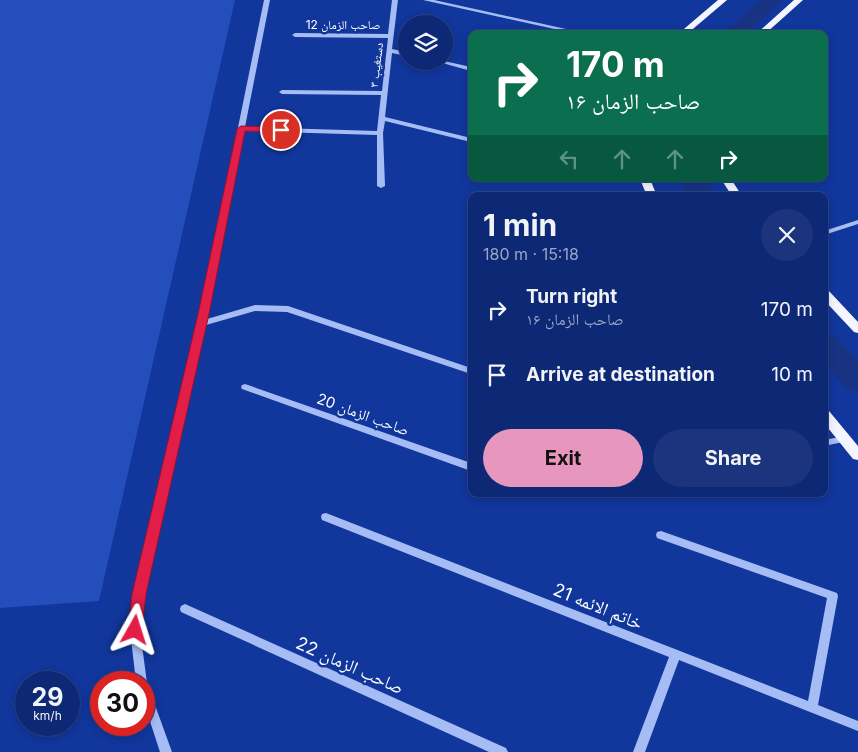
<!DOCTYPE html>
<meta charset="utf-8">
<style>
:root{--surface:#0d2875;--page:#1b347d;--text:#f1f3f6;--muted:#9aa6c5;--line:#2d4487;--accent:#e797bd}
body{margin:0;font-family:Inter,"Noto Naskh Arabic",sans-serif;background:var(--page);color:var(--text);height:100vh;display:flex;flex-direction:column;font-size:19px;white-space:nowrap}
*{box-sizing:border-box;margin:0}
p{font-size:16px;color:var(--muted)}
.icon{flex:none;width:28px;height:28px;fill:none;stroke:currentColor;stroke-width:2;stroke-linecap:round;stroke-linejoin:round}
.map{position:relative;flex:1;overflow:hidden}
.sheet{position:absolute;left:468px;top:192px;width:360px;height:305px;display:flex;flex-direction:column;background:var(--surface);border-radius:10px;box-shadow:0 2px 8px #0003,0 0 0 1px var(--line)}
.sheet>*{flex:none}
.banner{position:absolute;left:468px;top:30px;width:360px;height:152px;border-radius:10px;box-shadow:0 2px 8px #0003,0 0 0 1px var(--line);background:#0b6e4f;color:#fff;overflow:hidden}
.tools{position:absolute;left:398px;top:15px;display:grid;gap:10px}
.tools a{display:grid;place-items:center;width:55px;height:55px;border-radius:50%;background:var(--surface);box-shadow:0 2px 8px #0003,0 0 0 1px var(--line);font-size:25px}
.speed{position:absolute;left:15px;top:671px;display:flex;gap:10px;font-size:25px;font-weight:700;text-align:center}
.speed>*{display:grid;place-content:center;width:65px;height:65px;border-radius:50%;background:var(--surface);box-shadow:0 2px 8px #0003,0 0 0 1px var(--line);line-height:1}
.speed small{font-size:12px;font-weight:400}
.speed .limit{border:8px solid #d22;background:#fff;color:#111}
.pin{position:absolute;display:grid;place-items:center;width:42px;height:42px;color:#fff;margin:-21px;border:2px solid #fff;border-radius:50%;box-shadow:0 1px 5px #0007}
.me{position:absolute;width:55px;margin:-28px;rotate:6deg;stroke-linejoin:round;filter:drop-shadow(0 0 4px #0008)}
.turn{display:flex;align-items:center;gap:18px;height:105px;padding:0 15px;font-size:22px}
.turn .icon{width:65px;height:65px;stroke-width:2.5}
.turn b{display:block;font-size:35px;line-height:42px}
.lanes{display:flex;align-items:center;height:48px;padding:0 15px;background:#0003;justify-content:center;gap:25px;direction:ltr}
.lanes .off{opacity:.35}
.round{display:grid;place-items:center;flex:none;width:52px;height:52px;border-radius:26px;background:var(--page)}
.summary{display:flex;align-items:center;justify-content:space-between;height:85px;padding:0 15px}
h1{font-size:30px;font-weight:700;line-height:38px}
.primary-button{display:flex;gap:10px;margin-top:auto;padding:10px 15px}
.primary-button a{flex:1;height:58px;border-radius:30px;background:var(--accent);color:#111;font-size:20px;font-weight:700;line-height:58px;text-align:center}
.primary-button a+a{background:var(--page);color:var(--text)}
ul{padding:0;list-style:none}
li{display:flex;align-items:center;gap:15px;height:65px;padding:0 15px}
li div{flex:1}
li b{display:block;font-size:19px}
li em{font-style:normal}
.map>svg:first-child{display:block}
.green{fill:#244ebb}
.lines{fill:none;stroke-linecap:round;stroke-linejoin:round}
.canal{fill:#183382;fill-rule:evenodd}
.minor{fill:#a6bcf4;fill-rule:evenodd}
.major{fill:#f4f6ff;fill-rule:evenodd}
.route{fill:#e11d48;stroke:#92132f}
.labels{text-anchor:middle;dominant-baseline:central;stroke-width:5;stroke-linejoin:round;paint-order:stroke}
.far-street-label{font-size:12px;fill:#fff;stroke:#11369c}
.street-label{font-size:15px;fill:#fff;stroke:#11369c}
.near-street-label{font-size:18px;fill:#fff;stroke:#11369c}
</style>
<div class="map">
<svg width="858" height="752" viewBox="0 0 858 752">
<rect width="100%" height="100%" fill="#11369c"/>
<!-- green -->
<path class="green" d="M0,0h235l-136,601 -99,7z"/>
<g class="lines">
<!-- canal -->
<path class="canal" d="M761,0h22l-38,34h-23z
M680,179h26l8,17h-26z
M824,333l11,3 23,25v31l-11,-3 -23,-27z"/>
<!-- minor -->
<path class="minor" d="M264,0h6l-25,127 132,4 4,-36 -99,-1 -3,-2 3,-2 100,1 6,-53 -93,-1 -3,-2 3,-2 93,1 4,-34h6l-6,49 14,3v4l-14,-3 -7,64 86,21v4l-86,-21 -2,12 2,53 -4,2 -4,-2v-51l-133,-4 -37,188 48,-14 33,1 183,62v6l-184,-62 -32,-1 -49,14 -62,270 -4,35 7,53 25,69h-12l-16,-49v-21h-8l-6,-52 4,-35 66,-281z
M423,0h11l155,34h-12z
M435,61h9l27,6v4z
M858,220v4l-34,11v-4z
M245,384l226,79v8l-229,-82 -1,-2 1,-2z
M845,436l3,1 2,2 -2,2 -24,5v-6z
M326,513l482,188 19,-103 -170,-60 -1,-3 1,-3 4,-1 176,62 1,3 -20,109 40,16v10l-179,-71 -34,92h-12l36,-95 -347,-137 -1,-3 1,-3z
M185,604l321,144 2,4h-19l-308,-140 -1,-3 1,-3z"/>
<!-- major -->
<path class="major" d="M718,0h9l-40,34h-9z
M794,0h9l-38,34h-9z
M640,179h10l7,17h-10z
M721,179h10l11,17h-10z
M824,289l4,1 30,32v11l-4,-1 -30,-32z
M824,409l5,2 29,35v14l-5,-1 -29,-36z"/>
</g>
<!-- route -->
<path class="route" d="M241,126l40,1 4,3 -4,2 -36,-1 -36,183 -63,280 -4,36 -2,5 -5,1 -5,-1 -2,-5 4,-36 66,-280 39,-185z"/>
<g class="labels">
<!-- far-street labels -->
<g class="far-street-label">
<text x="343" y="24">صاحب الزمان 12</text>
<text transform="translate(376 65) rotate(-83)">دستغیب ۳</text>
</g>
<!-- street labels -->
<g class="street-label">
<text transform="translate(363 414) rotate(20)">صاحب الزمان 20</text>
</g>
<!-- near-street labels -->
<g class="near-street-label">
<text transform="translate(598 606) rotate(22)">خاتم الائمه 21</text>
<text transform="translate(350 665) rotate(24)">صاحب الزمان 22</text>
</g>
</g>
</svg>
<div class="tools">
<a><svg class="icon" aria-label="layers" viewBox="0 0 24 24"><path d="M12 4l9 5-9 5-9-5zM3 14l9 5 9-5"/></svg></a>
</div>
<div class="speed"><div>29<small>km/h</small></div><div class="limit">30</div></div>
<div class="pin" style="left:281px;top:130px;background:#d93025"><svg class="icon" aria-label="arrive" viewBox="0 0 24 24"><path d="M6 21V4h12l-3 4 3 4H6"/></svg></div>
<svg class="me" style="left:135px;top:630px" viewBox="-20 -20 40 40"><path d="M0-17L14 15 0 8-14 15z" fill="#e11d48" stroke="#fff" stroke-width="4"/></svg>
<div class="banner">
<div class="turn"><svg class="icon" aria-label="right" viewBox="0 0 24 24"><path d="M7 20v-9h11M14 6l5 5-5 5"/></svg><div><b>170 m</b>صاحب الزمان ۱۶</div></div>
<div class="lanes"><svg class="icon off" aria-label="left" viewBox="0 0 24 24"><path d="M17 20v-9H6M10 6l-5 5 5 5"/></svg><svg class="icon off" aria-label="ahead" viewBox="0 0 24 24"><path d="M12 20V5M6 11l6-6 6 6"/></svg><svg class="icon off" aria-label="ahead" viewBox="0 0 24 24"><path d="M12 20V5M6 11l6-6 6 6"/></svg><svg class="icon" aria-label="right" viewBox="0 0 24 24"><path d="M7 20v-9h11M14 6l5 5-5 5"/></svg></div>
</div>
<section class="sheet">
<div class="summary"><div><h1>1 min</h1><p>180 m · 15:18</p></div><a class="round"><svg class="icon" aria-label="close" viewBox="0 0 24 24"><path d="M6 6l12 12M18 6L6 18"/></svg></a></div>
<ul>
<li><svg class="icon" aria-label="right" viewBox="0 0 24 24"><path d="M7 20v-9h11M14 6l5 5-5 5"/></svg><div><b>Turn right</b><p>صاحب الزمان ۱۶</p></div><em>170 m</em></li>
<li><svg class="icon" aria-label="arrive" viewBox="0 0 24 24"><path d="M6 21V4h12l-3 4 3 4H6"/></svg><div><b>Arrive at destination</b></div><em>10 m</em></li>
</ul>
<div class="primary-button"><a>Exit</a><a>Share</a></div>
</section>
</div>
